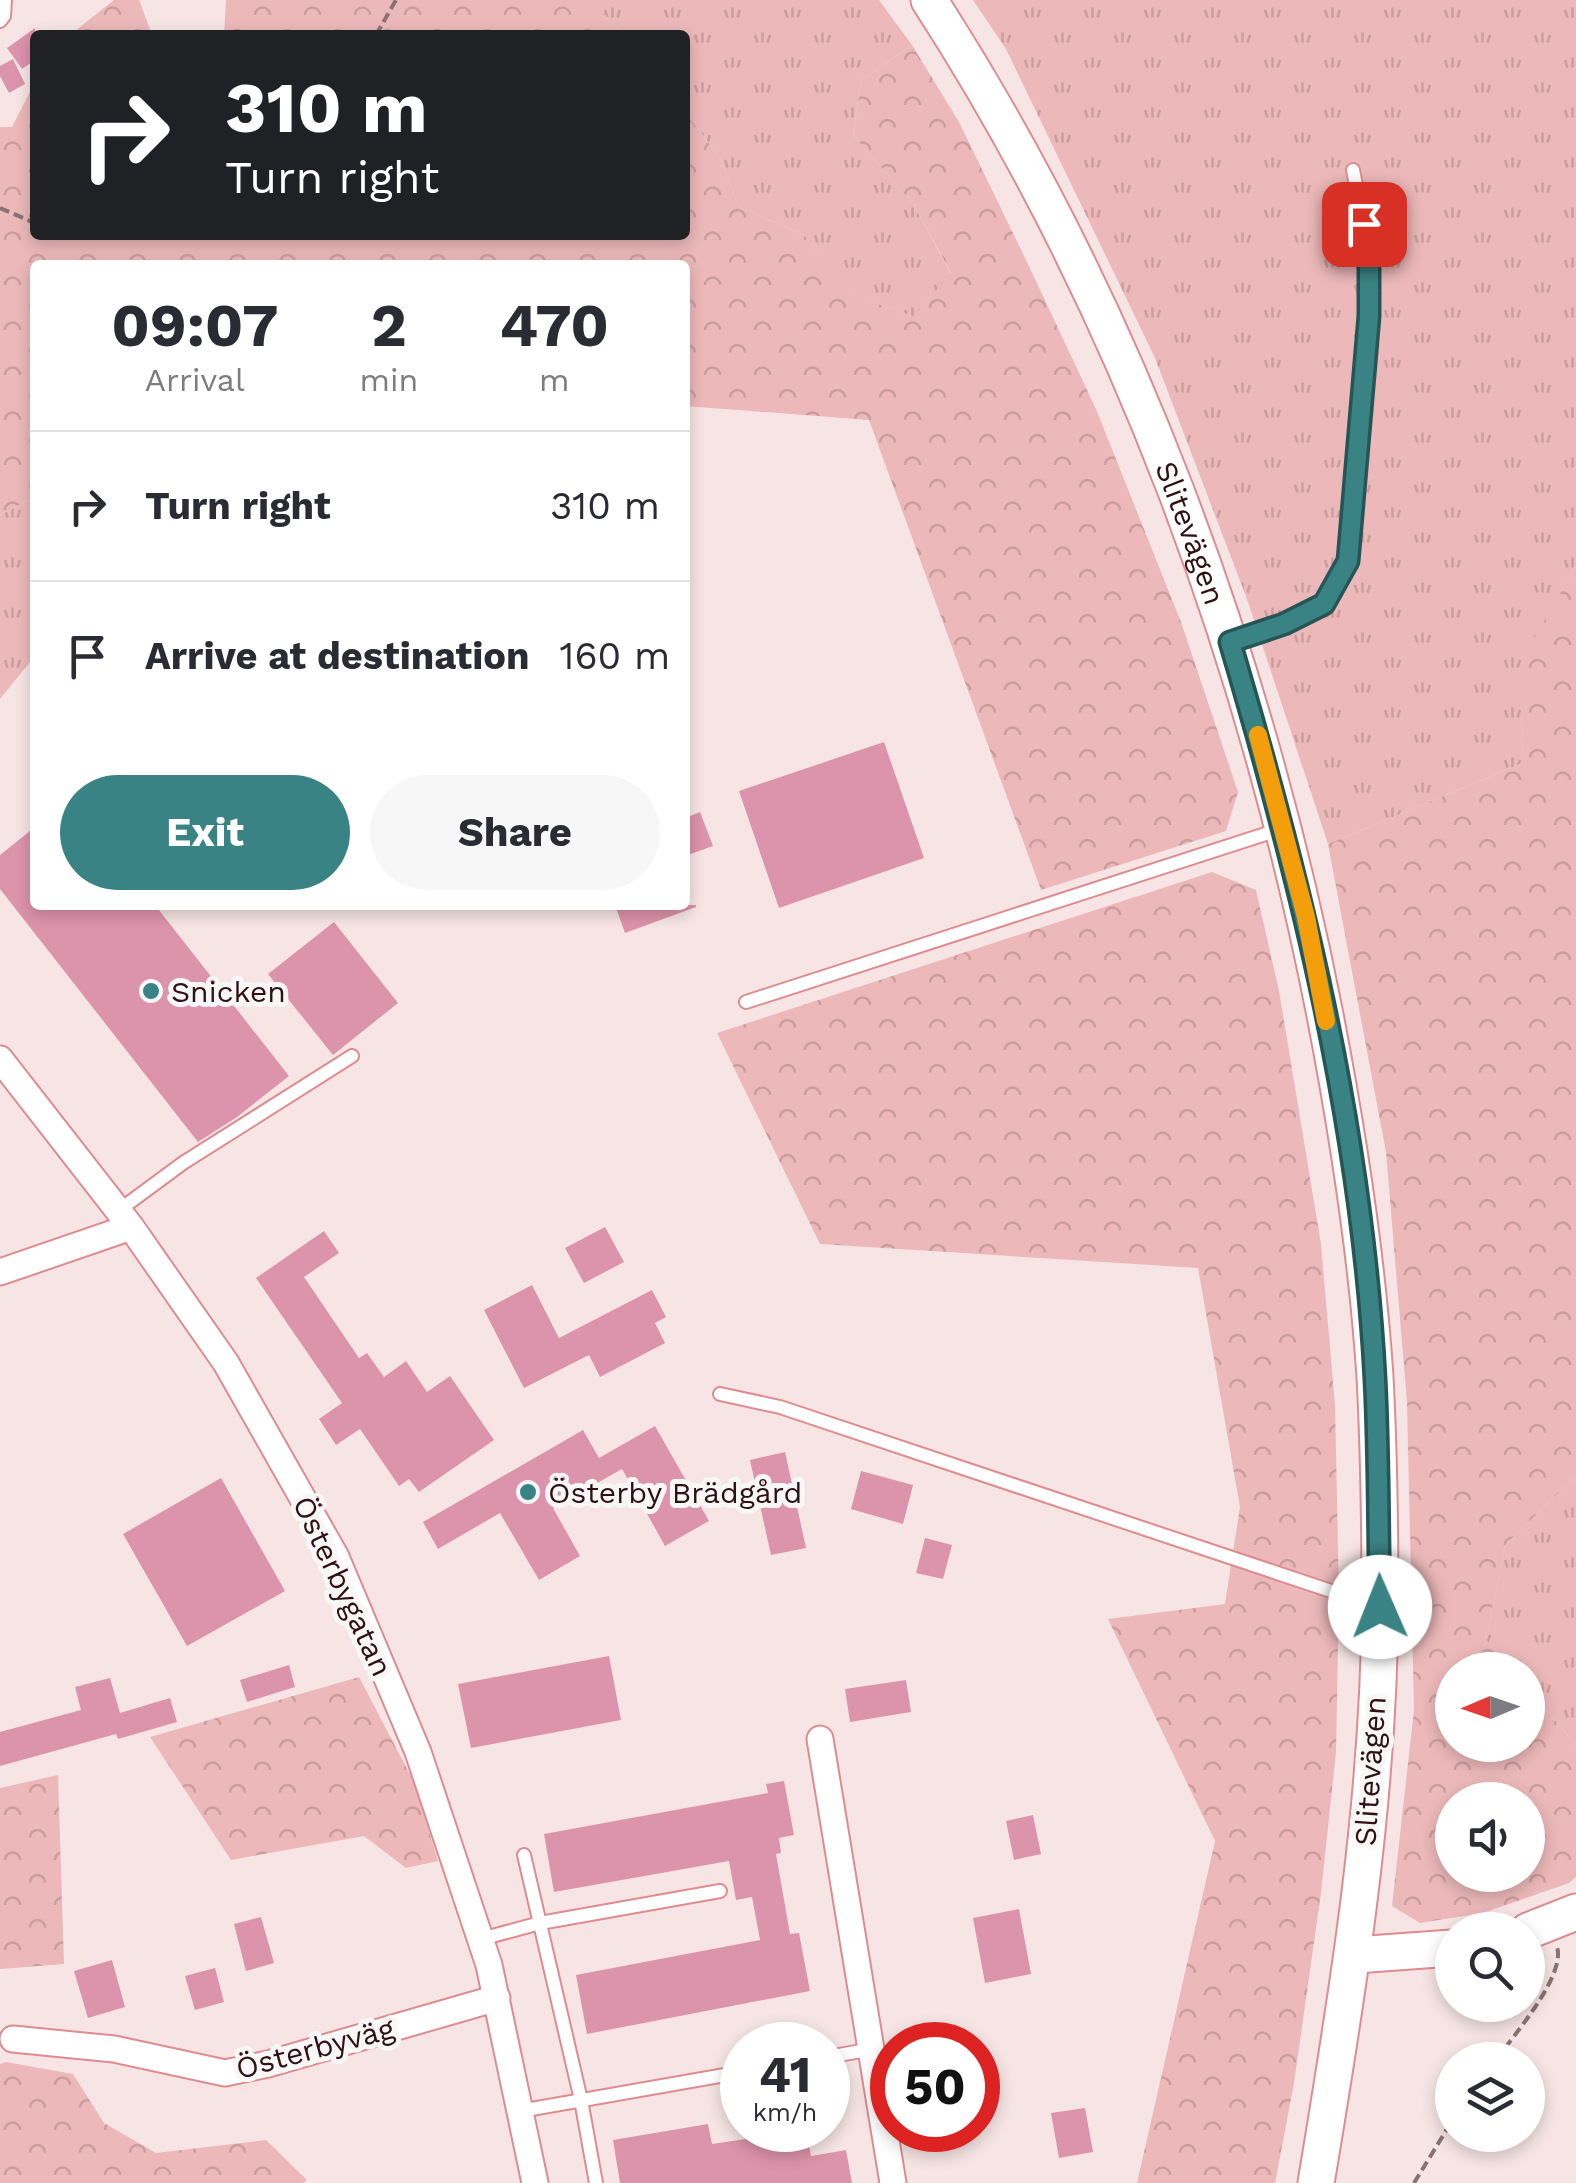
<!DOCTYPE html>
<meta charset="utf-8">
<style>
:root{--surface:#fff;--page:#f7f7f7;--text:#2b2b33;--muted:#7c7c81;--line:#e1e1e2;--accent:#3a8384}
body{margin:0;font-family:"Work Sans",sans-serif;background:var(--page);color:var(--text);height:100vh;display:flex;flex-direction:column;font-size:38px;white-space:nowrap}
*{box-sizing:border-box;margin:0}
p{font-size:32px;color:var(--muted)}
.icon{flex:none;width:55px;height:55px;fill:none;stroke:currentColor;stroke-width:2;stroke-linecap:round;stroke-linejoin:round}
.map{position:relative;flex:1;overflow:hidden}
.details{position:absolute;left:30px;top:260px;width:660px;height:650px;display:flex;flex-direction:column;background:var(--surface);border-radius:10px;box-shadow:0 5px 15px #0003}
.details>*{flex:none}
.banner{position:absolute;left:30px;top:30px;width:660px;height:210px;border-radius:10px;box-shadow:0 5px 15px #0003;background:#202124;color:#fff;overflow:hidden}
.needle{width:65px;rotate:268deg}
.buttons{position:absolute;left:1435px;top:1652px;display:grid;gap:20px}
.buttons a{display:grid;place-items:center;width:110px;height:110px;border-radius:50%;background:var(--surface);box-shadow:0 5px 15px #0003;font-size:50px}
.speed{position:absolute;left:720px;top:2022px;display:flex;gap:20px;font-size:50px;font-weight:700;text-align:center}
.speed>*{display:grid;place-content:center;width:130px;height:130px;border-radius:50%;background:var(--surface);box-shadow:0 5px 15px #0003;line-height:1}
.speed small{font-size:25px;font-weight:400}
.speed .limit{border:15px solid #d22;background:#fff;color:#111}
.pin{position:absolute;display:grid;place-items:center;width:85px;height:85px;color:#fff;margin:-42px;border-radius:20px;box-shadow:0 5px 15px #0006}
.me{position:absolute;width:110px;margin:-55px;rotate:359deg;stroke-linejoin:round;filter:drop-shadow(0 0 8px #0008)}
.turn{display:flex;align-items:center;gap:35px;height:210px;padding:0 30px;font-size:45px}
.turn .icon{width:130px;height:130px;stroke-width:2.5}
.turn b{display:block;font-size:70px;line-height:85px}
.eta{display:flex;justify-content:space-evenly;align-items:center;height:170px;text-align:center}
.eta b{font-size:60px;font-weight:700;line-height:70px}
.action{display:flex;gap:20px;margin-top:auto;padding:20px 30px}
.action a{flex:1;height:115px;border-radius:60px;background:var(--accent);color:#fff;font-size:40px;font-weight:700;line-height:115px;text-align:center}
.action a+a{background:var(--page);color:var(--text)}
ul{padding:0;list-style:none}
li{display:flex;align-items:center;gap:30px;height:150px;padding:0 30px;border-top:2px solid var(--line)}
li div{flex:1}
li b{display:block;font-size:38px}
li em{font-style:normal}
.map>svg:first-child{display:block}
.grass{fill:url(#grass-tufts)}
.forest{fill:url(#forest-crowns);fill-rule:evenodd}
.building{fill:#dc93ac}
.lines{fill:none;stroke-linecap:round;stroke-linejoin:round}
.lane-casing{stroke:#de8c8f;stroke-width:16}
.street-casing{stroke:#de8c8f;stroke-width:29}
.secondary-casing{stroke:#de8c8f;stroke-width:39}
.path{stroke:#8a7273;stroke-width:4;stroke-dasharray:10 5;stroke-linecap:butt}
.lane{stroke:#fff;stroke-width:12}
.street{stroke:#fff;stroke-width:25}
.secondary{stroke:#fff;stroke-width:35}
.route-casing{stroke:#265556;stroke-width:25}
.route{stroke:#3a8384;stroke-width:18}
.slow{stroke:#f59e0b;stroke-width:18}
.poi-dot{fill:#3a8384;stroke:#f7f7f7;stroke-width:4}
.labels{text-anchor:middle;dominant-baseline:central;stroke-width:10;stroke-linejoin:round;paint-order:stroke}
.street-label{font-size:30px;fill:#2f1113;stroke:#f7f7f7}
.poi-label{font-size:30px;fill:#2f1113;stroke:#f7f7f7;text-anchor:start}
</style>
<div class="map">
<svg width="1576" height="2183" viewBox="0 0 1576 2183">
<defs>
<pattern id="grass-tufts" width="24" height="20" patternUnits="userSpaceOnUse" patternTransform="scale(2.5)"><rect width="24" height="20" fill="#ecb8b9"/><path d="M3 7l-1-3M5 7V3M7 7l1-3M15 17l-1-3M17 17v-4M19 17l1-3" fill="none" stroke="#cb9d9e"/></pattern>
<pattern id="forest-crowns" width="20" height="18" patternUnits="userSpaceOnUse" patternTransform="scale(2.5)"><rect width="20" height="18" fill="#ecb8b9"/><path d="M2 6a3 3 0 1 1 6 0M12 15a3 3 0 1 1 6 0" fill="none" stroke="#cb9d9e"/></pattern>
</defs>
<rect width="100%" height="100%" fill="#f7e5e5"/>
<!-- grass -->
<path class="grass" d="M610,0h269l33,45 -51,36 -8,54 61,70 37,69 -37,43 -69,-25 -41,-57 -65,-28 -19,-49 -35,-46v-77h-62l-21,-24z
M973,0h603v566l-54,95 1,102 -195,81 -81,-245 -92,-241 -149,-309z
M35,497v159l-35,43v-184z
M1576,1476v269l-48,-57v-18h-16l-26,-30 19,-95z"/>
<!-- forest -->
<path class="forest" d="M114,0h25l13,35h-82z
M226,0h384l-7,12 20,23h-399z
M912,45l47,77 68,140 69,147 85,213 57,170 -12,39 -185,59 -172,-470 -184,-14v-141h-650v232l-35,18v-388h12l23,-45v153h650v-123l35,46 19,49 65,28 42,57 68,25 37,-44 -37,-68 -61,-70 8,-54z
M1576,566v910l-71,69 -19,95 26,30h-60v75h76v-57l48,57v132l-7,6 -86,30 -63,10 -28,-17 22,-196 -7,-308 -21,-250 -58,-308 195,-81 -2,-102zM1528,1800v75h-76v-75z
M1212,872l44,18 23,101 42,253 14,161 4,190 -3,157 -15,141 -27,190 -19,100h-138l78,-342 -107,-222 117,-15 15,-97 -42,-239 -378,-24 -103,-211z
M359,1677l55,105 24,79 -32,7 -42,-32 -133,24 -81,-123z
M58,1775l6,189 -64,5v-181z
M6,2062l67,12 31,49 52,30 110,-13 41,40 -4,3h-303v-119z"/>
<!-- building -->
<path class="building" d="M35,28v32l-13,9 -15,-21z
M13,59l12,25 -16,9 -9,-17v-10z
M884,742l40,116 -145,50 -40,-117z
M700,812l13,34 -28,10v-38z
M35,827v78h120l134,171 -52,41 -39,25 -198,-253v-34z
M615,905h81v2l-71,26z
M334,922l64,81 -65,52 -65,-81z
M605,1227l19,35 -40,21 -19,-35z
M324,1231l15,22 -35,24 55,81 8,-5 17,24 22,-16 21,31 23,-16 44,64 -75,52 -10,-13 -10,7 -39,-57 -24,16 -17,-26 23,-16 -86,-125z
M532,1285l27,53 93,-48 14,27 -11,6 10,20 -65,34 -11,-22 -65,33 -40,-78z
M655,1426l54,95 -44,25 -43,-77 -69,39 27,48 -41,24 -39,-67 -62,36 -15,-27 160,-92 16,28z
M785,1452l21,96 -35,7 -21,-95z
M861,1471l52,14 -10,39 -52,-15z
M221,1478l64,113 -98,55 -64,-112z
M925,1538l27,7 -9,34 -27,-6z
M609,1656l12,64 -150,28 -13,-64z
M289,1665l6,22 -48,15 -7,-22z
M110,1678l10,35 50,-15 7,24 -59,17 -2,-5 -116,32v-34l81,-22 -6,-23z
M906,1680l5,32 -61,10 -5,-33z
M784,1781l10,54 -15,3 2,15 -5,1 14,80 9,-1 11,58 -223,43 -11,-59 184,-35 -8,-43 -16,3 -7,-39 -175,31 -10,-58 224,-41 -2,-9z
M1033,1815l8,39 -27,6 -8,-39z
M1019,1909l12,65 -46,9 -12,-65z
M261,1917l13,46 -28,8 -12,-47z
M112,1960l13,47 -37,11 -14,-47z
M215,1968l9,34 -29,8 -10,-34z
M1085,2108l8,44 -34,6 -8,-45z
M708,2124l4,20 94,-14 5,26 35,-6 6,33h-232l-7,-43z"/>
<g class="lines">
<!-- lane casing -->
<g class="lane-casing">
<path id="lane" d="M0,21l4,-5 1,-16
M1232,641l53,-16 39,-21 24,-43 21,-245v-65l-16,-81
M746,1002l535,-173
M118,1211l65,-48 169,-107
M720,1394l60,13 599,200
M524,1855l57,245 15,83
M481,1939l59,-16 180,-32
M828,2057l44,-8
M520,2111l222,-39"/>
</g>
<!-- street casing -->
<g class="street-casing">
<path id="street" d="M0,1059l131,168 95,136 110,194 82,195 71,213 46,218
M0,1272l131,-45
M820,1739l73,444
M13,2039l101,10 111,24 43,-9 229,-66"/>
</g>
<!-- secondary casing -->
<g class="secondary-casing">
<g id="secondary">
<path id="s1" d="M929,0c198,306 326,658 396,1015 23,119 42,240 50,362 4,75 5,152 5,228 -1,195 -32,387 -64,578"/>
<path d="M1528,1931l48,-19"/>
<path d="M1355,1955l97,-7"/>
</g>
</g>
<!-- path -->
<path class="path" d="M376,35l20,-35
M0,208l35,15
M70,235h34
M1496,2060c17,-24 70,-84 61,-113
M1414,2183l38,-62"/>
<!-- lane -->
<use href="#lane" class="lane"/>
<!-- street -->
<use href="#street" class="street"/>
<!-- secondary -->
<use href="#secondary" class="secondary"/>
</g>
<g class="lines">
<!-- route casing -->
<g class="route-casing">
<path id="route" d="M1364,224l5,27v65l-21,245 -24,43 -40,20 -54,18c71,239 132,486 145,737 4,76 3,152 5,228"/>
</g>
<!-- route -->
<use href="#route" class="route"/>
<!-- slow -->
<path class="slow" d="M1258,735l48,182 20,104"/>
</g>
<!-- markers -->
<g class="poi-dot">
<circle cx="151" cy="991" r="10"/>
<circle cx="528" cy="1492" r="10"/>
</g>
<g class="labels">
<!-- street labels -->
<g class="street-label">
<text stroke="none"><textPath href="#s1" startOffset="595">Slitevägen</textPath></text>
<text transform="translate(343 1586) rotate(65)">Österbygatan</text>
<text transform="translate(1370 1771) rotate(-86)">Slitevägen</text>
<text transform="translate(315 2048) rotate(-15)">Österbyväg</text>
</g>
<!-- poi labels -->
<g class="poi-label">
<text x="171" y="991">Snicken</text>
<text x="548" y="1492">Österby Brädgård</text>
</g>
</g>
</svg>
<div class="buttons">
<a><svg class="needle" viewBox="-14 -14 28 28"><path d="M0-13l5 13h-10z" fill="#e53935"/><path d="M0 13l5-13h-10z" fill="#7c7c81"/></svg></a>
<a><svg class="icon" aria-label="sound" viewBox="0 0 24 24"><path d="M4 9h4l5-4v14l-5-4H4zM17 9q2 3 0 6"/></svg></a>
<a><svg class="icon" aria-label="search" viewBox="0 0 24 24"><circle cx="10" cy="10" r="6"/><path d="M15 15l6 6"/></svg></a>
<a><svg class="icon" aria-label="layers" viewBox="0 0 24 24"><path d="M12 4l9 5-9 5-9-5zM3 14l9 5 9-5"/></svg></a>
</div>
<div class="speed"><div>41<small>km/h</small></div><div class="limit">50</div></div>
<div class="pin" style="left:1364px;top:224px;background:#d93025"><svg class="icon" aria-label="arrive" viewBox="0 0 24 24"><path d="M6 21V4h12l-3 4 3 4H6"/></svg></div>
<svg class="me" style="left:1380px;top:1607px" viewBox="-20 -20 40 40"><circle r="19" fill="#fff"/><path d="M0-13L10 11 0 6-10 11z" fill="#3a8384"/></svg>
<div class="banner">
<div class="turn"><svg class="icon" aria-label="right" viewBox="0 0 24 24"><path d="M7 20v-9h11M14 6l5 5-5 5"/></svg><div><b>310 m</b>Turn right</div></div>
</div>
<section class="details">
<div class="eta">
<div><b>09:07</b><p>Arrival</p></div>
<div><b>2</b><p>min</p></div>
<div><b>470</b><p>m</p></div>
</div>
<ul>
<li><svg class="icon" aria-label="right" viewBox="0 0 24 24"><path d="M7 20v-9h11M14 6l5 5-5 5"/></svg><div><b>Turn right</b></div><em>310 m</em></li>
<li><svg class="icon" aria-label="arrive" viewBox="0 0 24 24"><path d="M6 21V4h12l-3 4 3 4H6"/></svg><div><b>Arrive at destination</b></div><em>160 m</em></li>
</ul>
<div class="action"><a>Exit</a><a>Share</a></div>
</section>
</div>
